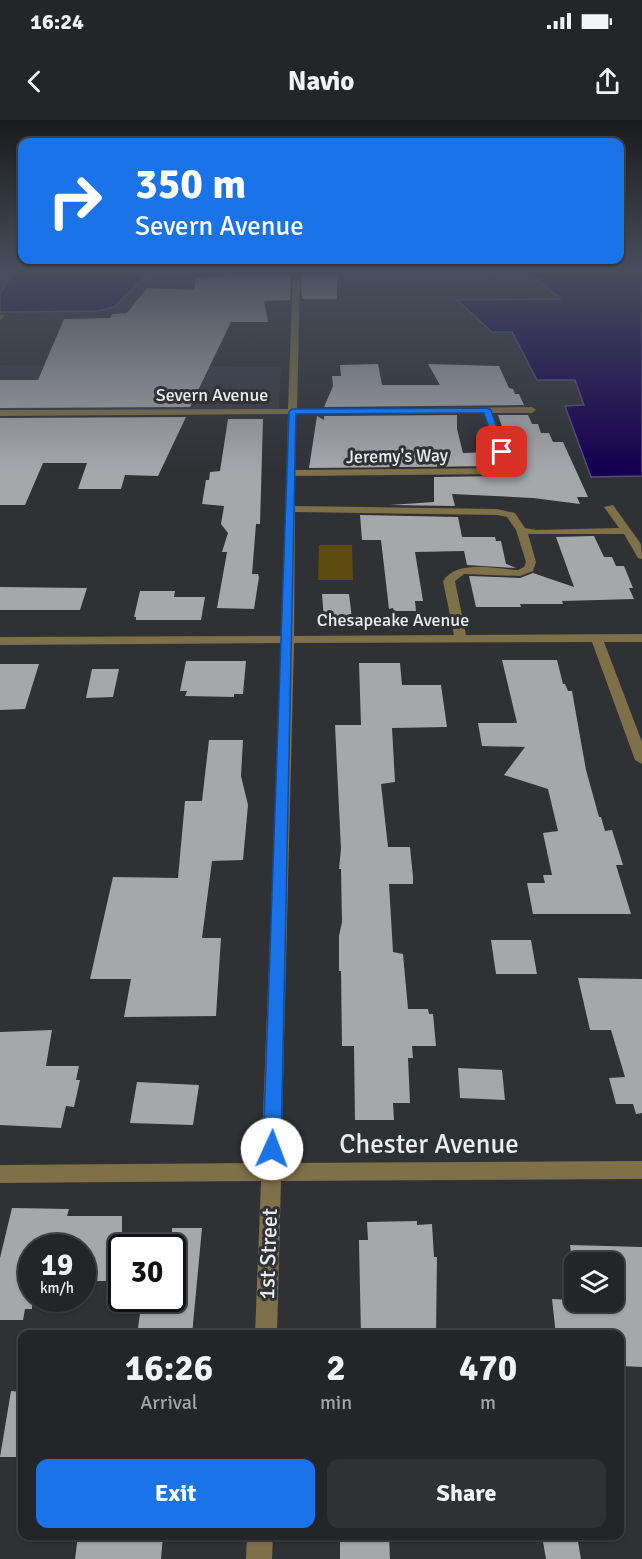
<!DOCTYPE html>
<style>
:root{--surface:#242528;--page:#303134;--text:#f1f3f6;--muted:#a3a5a8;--line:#414245;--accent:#1a73e8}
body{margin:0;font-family:Signika,sans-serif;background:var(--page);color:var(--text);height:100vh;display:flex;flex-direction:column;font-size:22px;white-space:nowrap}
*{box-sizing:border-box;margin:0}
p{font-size:20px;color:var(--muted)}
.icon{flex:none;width:33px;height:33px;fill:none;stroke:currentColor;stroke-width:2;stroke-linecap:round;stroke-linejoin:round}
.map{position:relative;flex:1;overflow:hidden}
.sheet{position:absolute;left:18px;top:1210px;width:606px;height:210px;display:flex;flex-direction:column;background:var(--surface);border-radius:12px;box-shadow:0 2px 4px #0004,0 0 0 2px var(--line)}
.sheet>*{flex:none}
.banner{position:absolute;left:18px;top:18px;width:606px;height:126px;border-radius:12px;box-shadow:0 2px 4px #0004,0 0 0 2px var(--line);background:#1a73e8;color:#fff;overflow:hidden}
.controls{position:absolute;left:564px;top:1132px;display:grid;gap:12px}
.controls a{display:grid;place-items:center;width:60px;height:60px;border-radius:12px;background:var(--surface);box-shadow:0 2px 4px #0004,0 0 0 2px var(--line);font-size:30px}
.speed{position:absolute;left:18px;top:1114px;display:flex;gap:12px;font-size:30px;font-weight:700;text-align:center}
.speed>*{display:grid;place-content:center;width:78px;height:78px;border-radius:50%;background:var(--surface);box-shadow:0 2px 4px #0004,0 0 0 2px var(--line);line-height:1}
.speed small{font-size:15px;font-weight:400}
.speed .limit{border:3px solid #111;border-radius:9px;background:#fff;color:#111}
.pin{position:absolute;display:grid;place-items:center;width:51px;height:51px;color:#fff;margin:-26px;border-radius:12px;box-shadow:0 3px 9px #0006}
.me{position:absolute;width:66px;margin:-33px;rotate:2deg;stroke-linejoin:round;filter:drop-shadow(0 0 4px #0008)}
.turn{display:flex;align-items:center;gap:21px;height:126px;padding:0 18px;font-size:27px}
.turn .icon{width:78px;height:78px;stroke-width:2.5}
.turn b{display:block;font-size:42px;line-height:51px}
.eta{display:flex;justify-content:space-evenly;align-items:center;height:102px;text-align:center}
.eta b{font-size:36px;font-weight:700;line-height:42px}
.cta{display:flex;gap:12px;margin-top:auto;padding:12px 18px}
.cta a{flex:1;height:69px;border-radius:12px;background:var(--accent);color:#fff;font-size:24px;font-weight:700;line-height:69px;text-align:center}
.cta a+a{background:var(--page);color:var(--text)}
.status{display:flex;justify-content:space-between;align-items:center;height:42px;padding:0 30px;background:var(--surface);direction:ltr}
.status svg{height:16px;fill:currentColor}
header{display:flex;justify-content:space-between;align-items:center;height:78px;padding:0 18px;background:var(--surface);font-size:27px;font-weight:700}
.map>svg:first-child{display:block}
.built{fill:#393a44}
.green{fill:#5e4b0e}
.water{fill:#150050;stroke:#564780;stroke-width:1.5}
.building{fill:#a6a7ab}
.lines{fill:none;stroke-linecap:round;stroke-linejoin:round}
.minor{fill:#7e7049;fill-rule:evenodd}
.route{fill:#1a73e8;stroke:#114b97;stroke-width:1.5}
.labels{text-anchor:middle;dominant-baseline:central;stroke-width:6;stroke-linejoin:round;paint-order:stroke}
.far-street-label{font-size:18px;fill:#ededf0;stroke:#303135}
.street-label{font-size:22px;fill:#ededf0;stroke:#303135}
.near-street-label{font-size:27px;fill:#ededf0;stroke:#303135}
</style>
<div class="status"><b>16:24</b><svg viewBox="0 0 49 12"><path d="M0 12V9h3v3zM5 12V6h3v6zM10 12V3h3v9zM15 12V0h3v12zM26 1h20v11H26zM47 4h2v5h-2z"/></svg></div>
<header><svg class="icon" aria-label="back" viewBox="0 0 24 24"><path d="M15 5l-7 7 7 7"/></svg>Navio<svg class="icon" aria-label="share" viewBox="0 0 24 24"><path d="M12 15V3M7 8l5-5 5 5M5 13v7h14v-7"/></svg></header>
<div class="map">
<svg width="642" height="1439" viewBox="0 0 642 1439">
<rect width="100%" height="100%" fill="#303135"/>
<!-- built -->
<path class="built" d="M0,245l281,2 -2,42 -279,1z"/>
<!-- green -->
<path class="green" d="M319,425h33l1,35h-35z"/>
<!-- water -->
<path class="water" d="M0,150h302l-154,3 -34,34 -16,4 -98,1v-19l12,-17 -12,-1z
M403,150h239v206l-51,1 -26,-71 19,-1 -9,-25h-38l-25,-48h-20l-35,-32 103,-1 -21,-19 -60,-9z"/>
<!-- building -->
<path class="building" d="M234,155h57l-1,25 -26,1 4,21h-37l-41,85 -190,1v-28h38l26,-61 46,-1 2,-4 15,-1 20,-25 47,2 2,-12z
M301,155h36v24h-35z
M378,244l4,21h58l-12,-21 71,2 10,22 4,1 2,5h4l5,11 -200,2 9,-21 -1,-10h9l-1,-11z
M457,295v14l6,24 32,-1 8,4 8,-4 -13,-37h30l4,9h6l3,9h8l4,9h10l25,55h-11l3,7 -47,-6 -81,-4 3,12 -65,-1 44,-3v-25l71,-1 7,-6 -7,-4 -196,2 8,-52 7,4v-4z
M186,297l-28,59 -33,-1 -4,14h-43l9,-26h-44l-18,42h-25v-87z
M228,299h35l-3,105h-4l-4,50h6l1,3 -5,32 -37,-1 10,-56h-5l6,-19 -7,-9 3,-18 -22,-2 4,-24h3l1,-8 10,-1z
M360,395l98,2 4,20h33l1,4h5l5,23 10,4 -49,-3 -3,-14 -49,1 8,49h-8l1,10h-22l-1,-3 -4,1 -8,-69h-19z
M594,416l10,21h8l4,9h8l9,22h-4l5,11 -72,2 1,3h-43l1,3h-45l-7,-31 51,2 13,-5 41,14 -18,-50z
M0,467l87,1 -7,22h-80z
M140,471h35l-1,6h31l-4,23h-65v-3h-2z
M322,474h27l3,25h-28z
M502,540h55l6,24h2l3,7h4l14,79 13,47h2l4,14 7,-1 11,35h-7l15,49h-98l-6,-31h18l-2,-8h9l-9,-42 15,-2 -10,-42 -44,-14 21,-28 -43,-1 -4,-23h39z
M186,541h60l-3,33h-9v3l-49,-1 2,-5h-7z
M359,543h41l2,22h39l6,42 -55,1 3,54 -14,2 7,63h22l3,30v7h-24l4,68 10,2 5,55h20l1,5h4l3,32h-24l1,12h-5l2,45h-17l1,17h-39l-1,-74h-12l-1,-75h-2v-35l3,-14 -1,-53h-2l2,-20 -6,-124h26z
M0,544h39l-14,45 -25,1z
M92,549h27l-6,28 -27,1z
M209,620h34l-2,36 7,29 -5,55 -31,1 -10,77h19l-5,78 -92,1 7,-38h-41l23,-102 65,1 7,-77h17z
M491,820h40l6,34h-41z
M578,858l64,1v134l-6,1 -3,-10h-17l-7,-26 16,-1 -14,-47h-21z
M52,910l-6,36h33l-3,14h4l-6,27 -8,-1 -5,22 -61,-3v-93z
M458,948l44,2 3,30 -45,-2z
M137,962l62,3 -6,40 -63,-2z
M12,1088l57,1 -2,7h55v65h-40v-33h-50v61h-7l-2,11h-23v-62z
M417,1101v4l15,-1 2,33h3l-1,78h-75l-2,-92v-3h9l-1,-18z
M172,1108h30l-10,107h-55l5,-36h30z
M570,1125l72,2v120l-22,-1v-31h-64l-4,-36 62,3v-39h-40v10z
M11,1271l11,1v65h-22z
M78,1416h85l-2,23h-86z
M340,1416h49l1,23h-50z
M542,1416h35l4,23h-35z"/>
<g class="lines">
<!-- minor -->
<path class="minor" d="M293,152h4l3,7 -3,130 235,-2 4,3 -4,3h-40l15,38 -5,3 -5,-3 -13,-38 -188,1 -1,56 210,-2 5,3 -5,3 -210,2v30l202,3 18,4 10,15 11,2 83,-2 -15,-21 9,-2 28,39 1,15 -4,-1 -14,-24h-96l8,28 -3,9 -13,5 -56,-2 -9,7 11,54 176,-1v8h-38l38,100v22l-7,-4 -43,-118 -298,1 -13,520 361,-2v18l-361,2 -4,154h-22l6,-154 -261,2v-18l261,-2 21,-520 -282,2v-8l282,-1 6,-222 -288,2v-6l288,-1zM295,392l202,3 10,2 9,13 10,32 -2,5 -6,3c-23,-1 -60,-11 -75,11l11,54 -160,1z
M0,194l5,2 -5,4z
M247,1416h26l-1,23h-26z"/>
</g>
<!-- sky -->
<linearGradient id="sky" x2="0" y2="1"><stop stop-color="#1a1b1d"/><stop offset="0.43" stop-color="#484e5c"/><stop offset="1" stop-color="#484e5c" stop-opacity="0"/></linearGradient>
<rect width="642" height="351" fill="url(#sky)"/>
<!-- route -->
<path class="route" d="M487,288l4,2 14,43 -8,-1 -13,-39 -188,1 -15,735 -3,6 -6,2 -7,-2 -2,-6 26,-737 3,-3z"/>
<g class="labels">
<!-- far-street labels -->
<g class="far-street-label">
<text x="212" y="275">Severn Avenue</text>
<text transform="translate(397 336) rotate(-1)">Jeremy's Way</text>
<text x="393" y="500">Chesapeake Avenue</text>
</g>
<!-- street labels -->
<g class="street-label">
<text transform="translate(268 1134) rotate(-88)">1st Street</text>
</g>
<!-- near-street labels -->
<g class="near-street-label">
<text x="429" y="1024">Chester Avenue</text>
</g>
</g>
</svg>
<div class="controls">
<a><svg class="icon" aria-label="layers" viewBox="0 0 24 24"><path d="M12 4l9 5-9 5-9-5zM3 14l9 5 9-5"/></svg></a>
</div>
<div class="speed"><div>19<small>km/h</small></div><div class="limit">30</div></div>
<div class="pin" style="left:502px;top:332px;background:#d93025"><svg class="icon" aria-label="arrive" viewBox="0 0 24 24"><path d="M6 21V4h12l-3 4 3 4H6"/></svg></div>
<svg class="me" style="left:272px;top:1029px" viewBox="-20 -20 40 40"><circle r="19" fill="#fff"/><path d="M0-13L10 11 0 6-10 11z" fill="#1a73e8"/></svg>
<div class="banner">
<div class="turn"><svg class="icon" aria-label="right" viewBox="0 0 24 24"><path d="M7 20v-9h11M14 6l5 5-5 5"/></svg><div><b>350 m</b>Severn Avenue</div></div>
</div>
<section class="sheet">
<div class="eta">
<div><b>16:26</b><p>Arrival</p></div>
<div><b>2</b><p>min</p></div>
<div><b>470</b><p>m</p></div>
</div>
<div class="cta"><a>Exit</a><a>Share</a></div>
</section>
</div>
